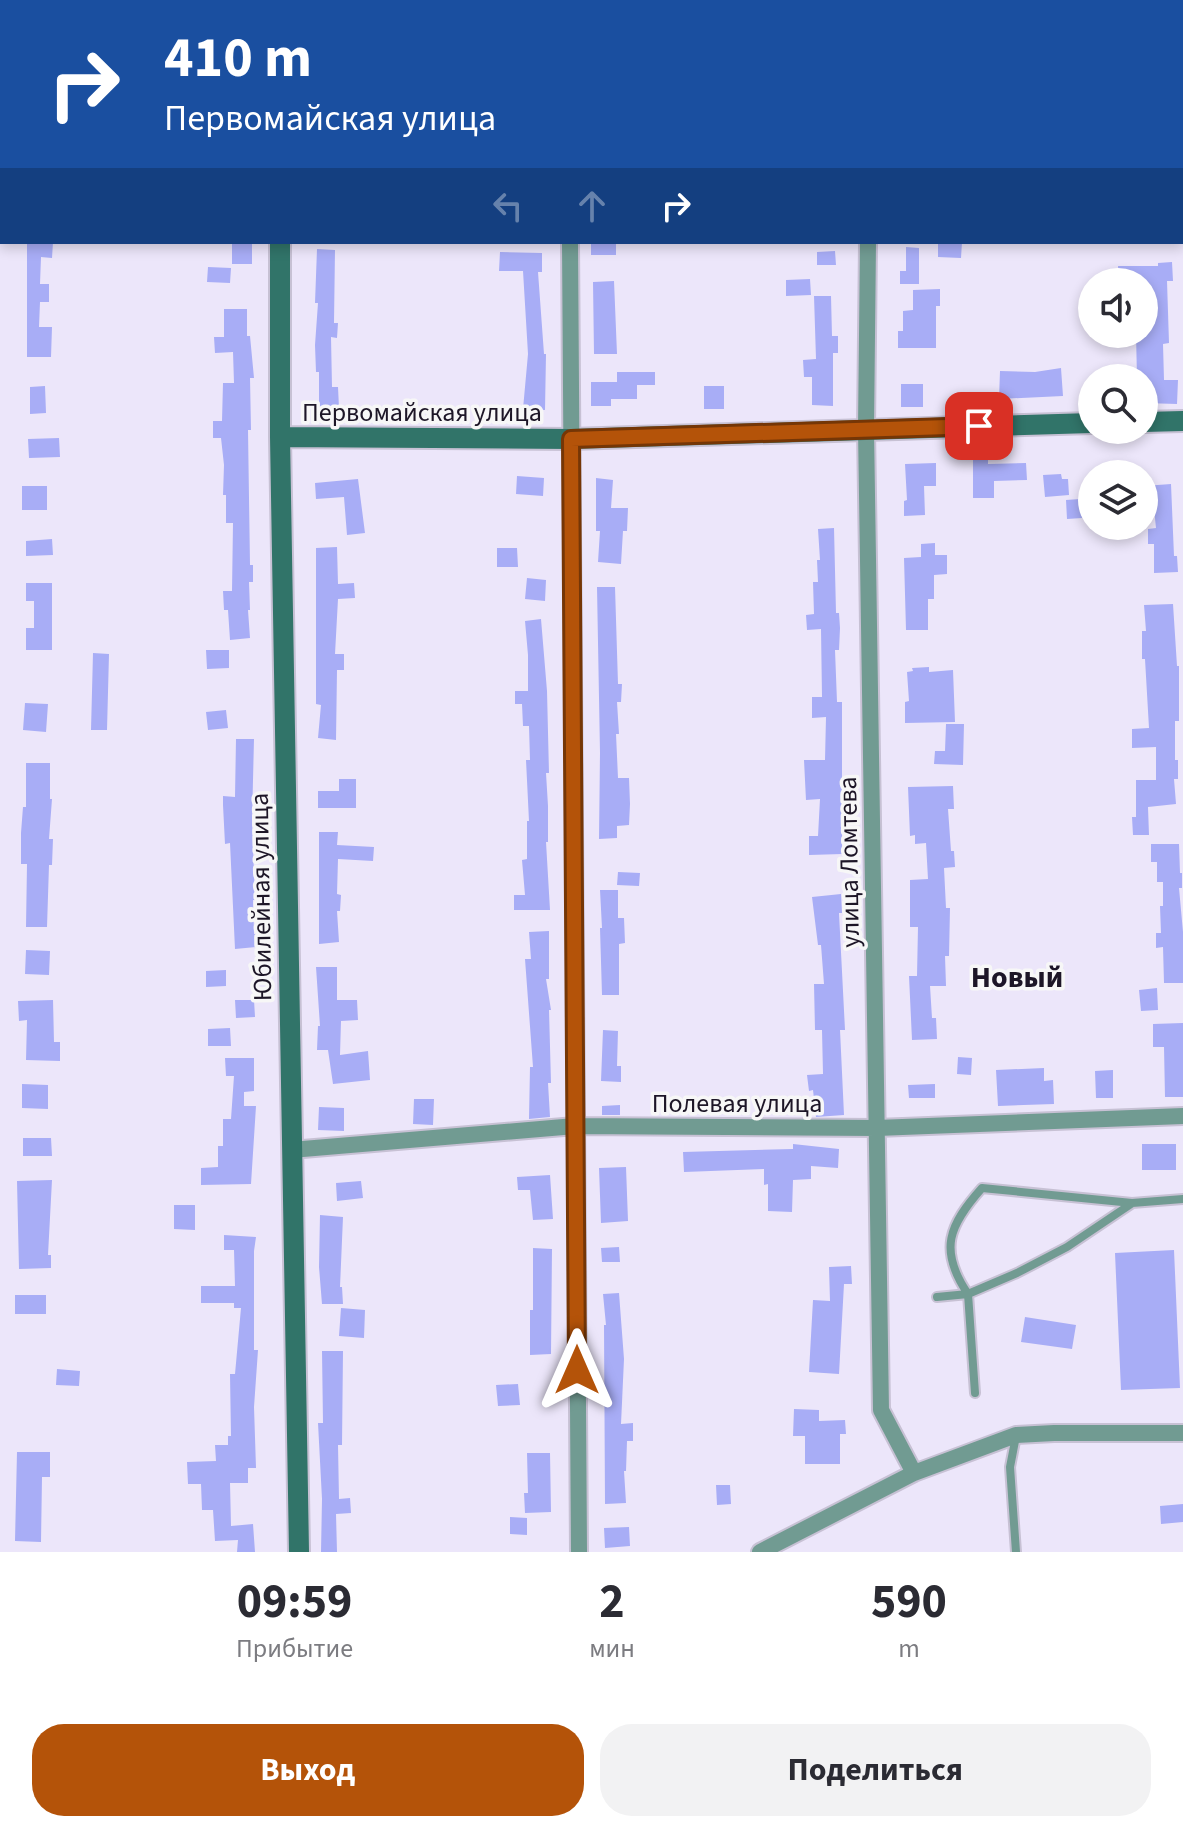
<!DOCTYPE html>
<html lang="ru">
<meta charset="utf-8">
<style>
:root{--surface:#fff;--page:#f2f2f3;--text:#2b2b33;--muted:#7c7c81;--accent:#b45309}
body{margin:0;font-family:"Source Sans 3",sans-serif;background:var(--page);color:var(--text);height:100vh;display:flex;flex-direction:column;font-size:30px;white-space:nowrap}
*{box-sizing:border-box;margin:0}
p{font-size:26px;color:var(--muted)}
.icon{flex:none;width:44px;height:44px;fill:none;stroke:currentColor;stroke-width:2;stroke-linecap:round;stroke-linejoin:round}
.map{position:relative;height:1552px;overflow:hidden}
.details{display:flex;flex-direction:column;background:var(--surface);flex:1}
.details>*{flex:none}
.guide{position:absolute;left:0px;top:0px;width:1184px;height:244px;box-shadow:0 4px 12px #0003;background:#1a4fa0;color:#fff;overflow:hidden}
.controls{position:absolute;left:1078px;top:268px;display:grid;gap:16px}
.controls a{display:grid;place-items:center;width:80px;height:80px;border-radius:50%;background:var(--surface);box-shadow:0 4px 12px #0003;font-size:40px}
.pin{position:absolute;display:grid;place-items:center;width:68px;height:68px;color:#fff;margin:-34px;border-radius:16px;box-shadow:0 4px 12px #0006}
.me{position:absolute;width:88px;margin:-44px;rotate:0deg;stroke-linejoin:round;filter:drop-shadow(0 0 6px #0008)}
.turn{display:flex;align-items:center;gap:28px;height:168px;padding:0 32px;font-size:36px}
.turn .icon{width:104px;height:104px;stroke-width:2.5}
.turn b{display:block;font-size:56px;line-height:68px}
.lanes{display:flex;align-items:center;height:76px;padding:0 32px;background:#0003;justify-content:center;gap:40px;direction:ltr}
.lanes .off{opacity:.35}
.eta{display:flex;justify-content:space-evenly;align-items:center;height:136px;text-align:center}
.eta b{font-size:48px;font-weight:700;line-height:56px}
.button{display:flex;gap:16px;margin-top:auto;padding:16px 32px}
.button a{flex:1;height:92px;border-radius:32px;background:var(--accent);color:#fff;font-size:32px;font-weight:700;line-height:92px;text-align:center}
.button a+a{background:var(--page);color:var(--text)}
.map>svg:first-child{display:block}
.building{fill:#a8adf6}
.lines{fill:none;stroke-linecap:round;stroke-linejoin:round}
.lane-casing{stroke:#c7c1d4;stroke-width:12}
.street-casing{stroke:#c7c1d4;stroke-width:20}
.secondary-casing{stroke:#c7c1d4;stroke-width:24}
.lane{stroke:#719b92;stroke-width:8}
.street{stroke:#719b92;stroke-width:16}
.secondary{stroke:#317469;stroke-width:20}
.route-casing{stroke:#753606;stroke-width:20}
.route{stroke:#b45309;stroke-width:14}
.labels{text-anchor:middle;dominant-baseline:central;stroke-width:7;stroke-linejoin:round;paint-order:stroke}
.street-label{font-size:26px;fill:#1d1627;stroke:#f7f7f7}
.quarter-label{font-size:30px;font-weight:bold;fill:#1d1627;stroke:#f7f7f7}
</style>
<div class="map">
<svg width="1183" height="1552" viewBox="0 0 1183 1552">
<rect width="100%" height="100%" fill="#ece6fa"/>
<!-- building -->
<path class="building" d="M27,242h26l-1,16 -11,-1 -1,27h9v18h-9l-1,25h13l-1,30h-24z
M232,242h20v22h-20z
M591,242h25v13h-25z
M938,242h24l-1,16 -23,-1z
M906,247l13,1v36h-19v-13h6z
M317,249l18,1 -1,73h4l-1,15 -6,-1 1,50h6l1,21h-20v-36h-3l-1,-27 3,-42h-3z
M835,251l1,14h-19v-13z
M500,252l42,1v19h-4l6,82h2l-1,56 -22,-1 5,-55 -5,-83h-24z
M1172,262l1,19h-6l2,62 -6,1 1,36h14l-1,24 -33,-1v-25h-7l-1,-44h8v-52h-25l-1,-16h40v-3z
M208,267l23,1 -1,15 -23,-1z
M810,279l1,16 -25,1v-16z
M614,281l3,73h-23l-1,-72z
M940,289v17h-4v42h-38v-17h5v-20l10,-1v-20z
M814,296h17l1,40h6v17h-5v53l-21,-1v-28h-8l-1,-17 13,-1z
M224,309h23v27h3l4,42h-4l1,52h-3l2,135h3v17h-4l1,28h-2l2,28 -20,2 -2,-30h-4l-1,-19h9l1,-68h-7v-28h-3l1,-30 -3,-27h-8v-17h9l1,-38h11l-1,-31 -18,1 -1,-16h10z
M1061,368l2,28 -64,3 1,-28 35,1z
M617,372h38v13h-18v14h-26v7h-20v-24h26z
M901,384h22v23h-22z
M45,386l1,27 -16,1v-27z
M704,386h20v23h-20z
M59,438l1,19 -31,1 -1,-19z
M973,459h15v5l38,-1 1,17 -33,1v17h-21z
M936,463v23h-12l1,29 -21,1v-15l3,-1 -2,-36z
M1061,474l1,5h6l1,16 -24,2 -2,-22z
M517,476l27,2 -1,18 -27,-2z
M596,478l17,2 -2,28h17l-1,23h-4l-2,33 -23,-2 2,-31h-4z
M358,479l7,54 -18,2 -3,-38 -28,2 -1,-16z
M1171,484l3,72h3l1,16 -24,1v-29h-6v-15l8,-1 -3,-29h-9v-13z
M22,486h25v24h-25z
M1080,499l2,19 -15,1 -1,-19z
M834,528l2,85h3l1,15 -1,22h-4l2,52h5v152l-33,1v-19h9l2,-37 -14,1 -2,-40h21l1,-43 -14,1v-21h10l-1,-68 -14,1 -1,-15 8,-1 -1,-32h5l-1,-22h3l-2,-31z
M52,539l1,16 -27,1v-15z
M935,543v12h12v19l-13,1v24h-6v31h-22l-2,-72 17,-1v-13z
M337,547l1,37 16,-1 1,15 -17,1 -3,55h9v16h-7l-1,70 -18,-2 3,-33 -5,-1v-156z
M497,548h20l1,19h-21z
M527,578l19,2 -1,21 -20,-2z
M26,583h26v67h-26v-22h8v-27h-8z
M597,587h18l3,97h4l-1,18h-4l2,32h-3l2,44h11l1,26 -1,21 -12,1v12l-18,1 1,-86z
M1173,604l4,62h2v55h-4v39h3v19h-4l2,25 -28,3 1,28h-16l-1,-18h4v-37h20v-33l-24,1v-19l17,-1 -4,-69h-3v-28h4l-2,-26z
M541,619l6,72 2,82h-3l2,33v36h-2l4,68h-36v-15h11l-3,-35 5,-1v-38h2l-3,-61h4l-1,-34h-6l-1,-22h-7v-13h13v-36l-3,-34z
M206,650h23v18l-22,1z
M93,653l16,1 -2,76h-16z
M929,667v5l24,-2 2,52 -50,1v-21l4,-1 -2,-29 6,-1 -1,-3z
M25,703l23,1 -2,28 -23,-2z
M226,710l2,18 -20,2 -2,-18z
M946,724h18l-1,41 -29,-1 1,-13h10z
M236,739h18l-2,82 3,79h-2l1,34h3v13l-22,2 -5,-106 -5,1 -2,-39v-9l12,1z
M26,763h24v36h2l-3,40h4l-1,26h-3l-2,62h-21l1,-63h-6v-31l2,-26h3z
M339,779h17v29h-38v-17h21z
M953,786l1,23h-6l3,42h3l1,16 -11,1 2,40h4l-1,48h-4l1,30h-16l2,32h4l1,21 -25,1 -3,-64h8l1,-49h-8v-47l18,-1 -2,-36 -11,1v-9l-5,1 -2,-49z
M319,832h19l-1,13 37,2 -1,14 -35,-2 -1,35 4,1 -1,16h-3l2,31 -20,2z
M1151,844h28l1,29h2v15h-3l4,44v51h-19l-1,-36 -7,1v-15h5l-1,-27h3v-24h-6v-20h-6z
M618,872l22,1 -1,13 -22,-1z
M600,890h18v28h6l1,25 -6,1v51h-17l-2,-67h2z
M841,894l1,19h-3l6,117h-5l4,85 -28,2 -3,-27 -4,1 -2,-16 16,-1 -1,-44h-7l-1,-46h10l-3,-39h-3l-6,-48z
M549,931v48h-3l5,31h-2l2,73h-3l2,34 -21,2 1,-52h3l-8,-108h6l-2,-27z
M26,950l24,1 -1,24 -24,-1z
M316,967h21v33h20l1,20 -17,1 -1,34 28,-4 2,29 -37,4 -5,-34h-11l1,-24h2z
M226,970v16l-20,1v-16z
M1157,988l1,22 -17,1 -2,-21z
M53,1000l1,42h6v19l-34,-1 1,-40 -8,1 -1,-20z
M235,1000h19l1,17 -19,1z
M1183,1023v74h-18l-1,-50h-11v-23z
M230,1028l1,18h-23v-17z
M603,1030l15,1 -1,35h4v16l-20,-1z
M958,1057l14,1 -1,17 -14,-1z
M225,1058h29v33l-10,1v14h12l-5,78 -50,1v-17l17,-1v-21h5v-27h8l3,-43h-8z
M1044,1068v13l9,-1 1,24 -56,2 -2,-36z
M1113,1070v28h-17l-1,-27z
M22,1084l26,1v24l-26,-1z
M935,1084v14h-26l-1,-13z
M414,1099h20l-1,26 -20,-1z
M620,1105v10h-18v-9z
M319,1107l25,1v23l-26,-1z
M23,1138h28l1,18h-29z
M793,1144l46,5 -1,19 -27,-2v13l-18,1 -1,32 -24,-1v-27l-4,1v-16l-80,3 -1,-20 110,-3z
M1142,1144h34v26h-34z
M626,1167l2,54 -27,2 -2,-55z
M550,1175l3,44 -20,1 -3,-30h-12l-1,-13z
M52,1180l-4,75h3v13l-32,1 -2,-88z
M361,1181l2,17 -26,3 -1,-18z
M174,1205h21v25l-21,-1z
M320,1215l23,2 -3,70h2l1,17h-21l-3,-37z
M224,1235l32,2 -2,14v99h4l-4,57 2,61h-8v15h-18l1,43 22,-2 2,28h-18l1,-12 -23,1 -2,-31h-11l-1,-26h-13l-1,-22 29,-1 -1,-16h13v-9h3l-1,-62h5l6,-66h-7v-5h-33v-17h34l-1,-36h-10z
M619,1247l1,15h-18l-1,-14z
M533,1248l19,1 -1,105 -21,1v-45h3z
M1174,1250l6,138 -59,2 -6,-137z
M851,1266l1,18h-8l-5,90 -30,-2 4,-72 17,1 -1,-34z
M619,1293l5,66 -3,65 12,-1v18h-6l-1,30h-2l2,32 -21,1 -1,-179h2l-3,-31z
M15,1295h31v19h-31z
M341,1308l24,2 -1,28 -25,-2z
M1025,1317l51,8 -4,24 -51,-7z
M322,1351h21l-1,94h-4l1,54 11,-1 1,15 -15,1 1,38h-16l1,-53 -4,-76h5z
M57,1369l23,2 -1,15 -23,-1z
M518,1384l2,21 -22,1 -2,-21z
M794,1409l25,1v11l26,-1 1,14h-6v30h-35v-28h-12z
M17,1452h33v25h-8l-1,65 -26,-1z
M527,1453h23l1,59 -26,1 -1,-20h4z
M716,1485h14l1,19 -14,1z
M1183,1504v18l-22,2 -1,-18z
M510,1517l17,1v17l-17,-1z
M629,1527l1,19 -25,2 -1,-20z"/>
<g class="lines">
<!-- lane casing -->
<g class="lane-casing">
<path id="lane" d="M937,1297l31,-3 49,-21 50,-26 64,-43
M975,1393l-7,-99c-30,-44 -19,-69 14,-106l150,15 51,-4
M1016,1436l-6,31 6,85"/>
</g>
<!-- street casing -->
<g class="street-casing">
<path id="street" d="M568,0v2
M870,2v-2
M0,62h2
M570,242l9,1310
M868,242l-2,187 15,981 33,63
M291,1150l284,-24 302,2 306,-12
M760,1552l154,-79 102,-38 38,-2h129"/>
</g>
<!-- secondary casing -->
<g class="secondary-casing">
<path id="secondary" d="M276,2l6,-2
M0,148l2,-4
M280,242v195l19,1115
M1144,422l39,-1
M280,437l291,2 521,-16"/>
</g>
<!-- lane -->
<use href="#lane" class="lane"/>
<!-- street -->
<use href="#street" class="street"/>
<!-- secondary -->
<use href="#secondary" class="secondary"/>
</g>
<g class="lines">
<!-- route casing -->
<g class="route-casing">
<path id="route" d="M577,1370l-6,-931 408,-13"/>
</g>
<!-- route -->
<use href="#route" class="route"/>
</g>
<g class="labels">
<!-- street labels -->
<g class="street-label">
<text x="422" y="412">Первомайская улица</text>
<text transform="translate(849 862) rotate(-91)">улица Ломтева</text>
<text transform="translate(261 897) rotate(-91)">Юбилейная улица</text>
<text x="737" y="1103">Полевая улица</text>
</g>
<!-- quarter labels -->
<g class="quarter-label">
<text x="1017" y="977">Новый</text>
</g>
</g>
</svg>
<div class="controls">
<a><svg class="icon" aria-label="sound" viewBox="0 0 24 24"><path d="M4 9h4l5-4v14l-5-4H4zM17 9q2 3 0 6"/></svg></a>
<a><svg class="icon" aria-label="search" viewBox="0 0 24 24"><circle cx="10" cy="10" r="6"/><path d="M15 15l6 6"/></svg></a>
<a><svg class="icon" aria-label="layers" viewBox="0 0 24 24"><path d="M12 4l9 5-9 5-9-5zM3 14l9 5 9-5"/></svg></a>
</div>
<div class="pin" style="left:979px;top:426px;background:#d93025"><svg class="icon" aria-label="arrive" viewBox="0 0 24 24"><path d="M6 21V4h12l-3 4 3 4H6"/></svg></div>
<svg class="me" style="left:577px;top:1370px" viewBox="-20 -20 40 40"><path d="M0-17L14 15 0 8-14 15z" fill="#b45309" stroke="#fff" stroke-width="4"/></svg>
<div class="guide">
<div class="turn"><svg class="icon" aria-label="right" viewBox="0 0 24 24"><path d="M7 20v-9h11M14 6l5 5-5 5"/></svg><div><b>410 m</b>Первомайская улица</div></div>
<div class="lanes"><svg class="icon off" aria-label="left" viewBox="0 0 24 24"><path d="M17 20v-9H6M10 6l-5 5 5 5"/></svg><svg class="icon off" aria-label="ahead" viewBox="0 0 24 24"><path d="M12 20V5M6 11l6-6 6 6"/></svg><svg class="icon" aria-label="right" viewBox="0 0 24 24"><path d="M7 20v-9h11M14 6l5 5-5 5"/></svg></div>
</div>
</div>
<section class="details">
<div class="eta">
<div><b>09:59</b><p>Прибытие</p></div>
<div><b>2</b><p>мин</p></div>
<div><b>590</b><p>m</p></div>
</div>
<div class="button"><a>Выход</a><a>Поделиться</a></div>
</section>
